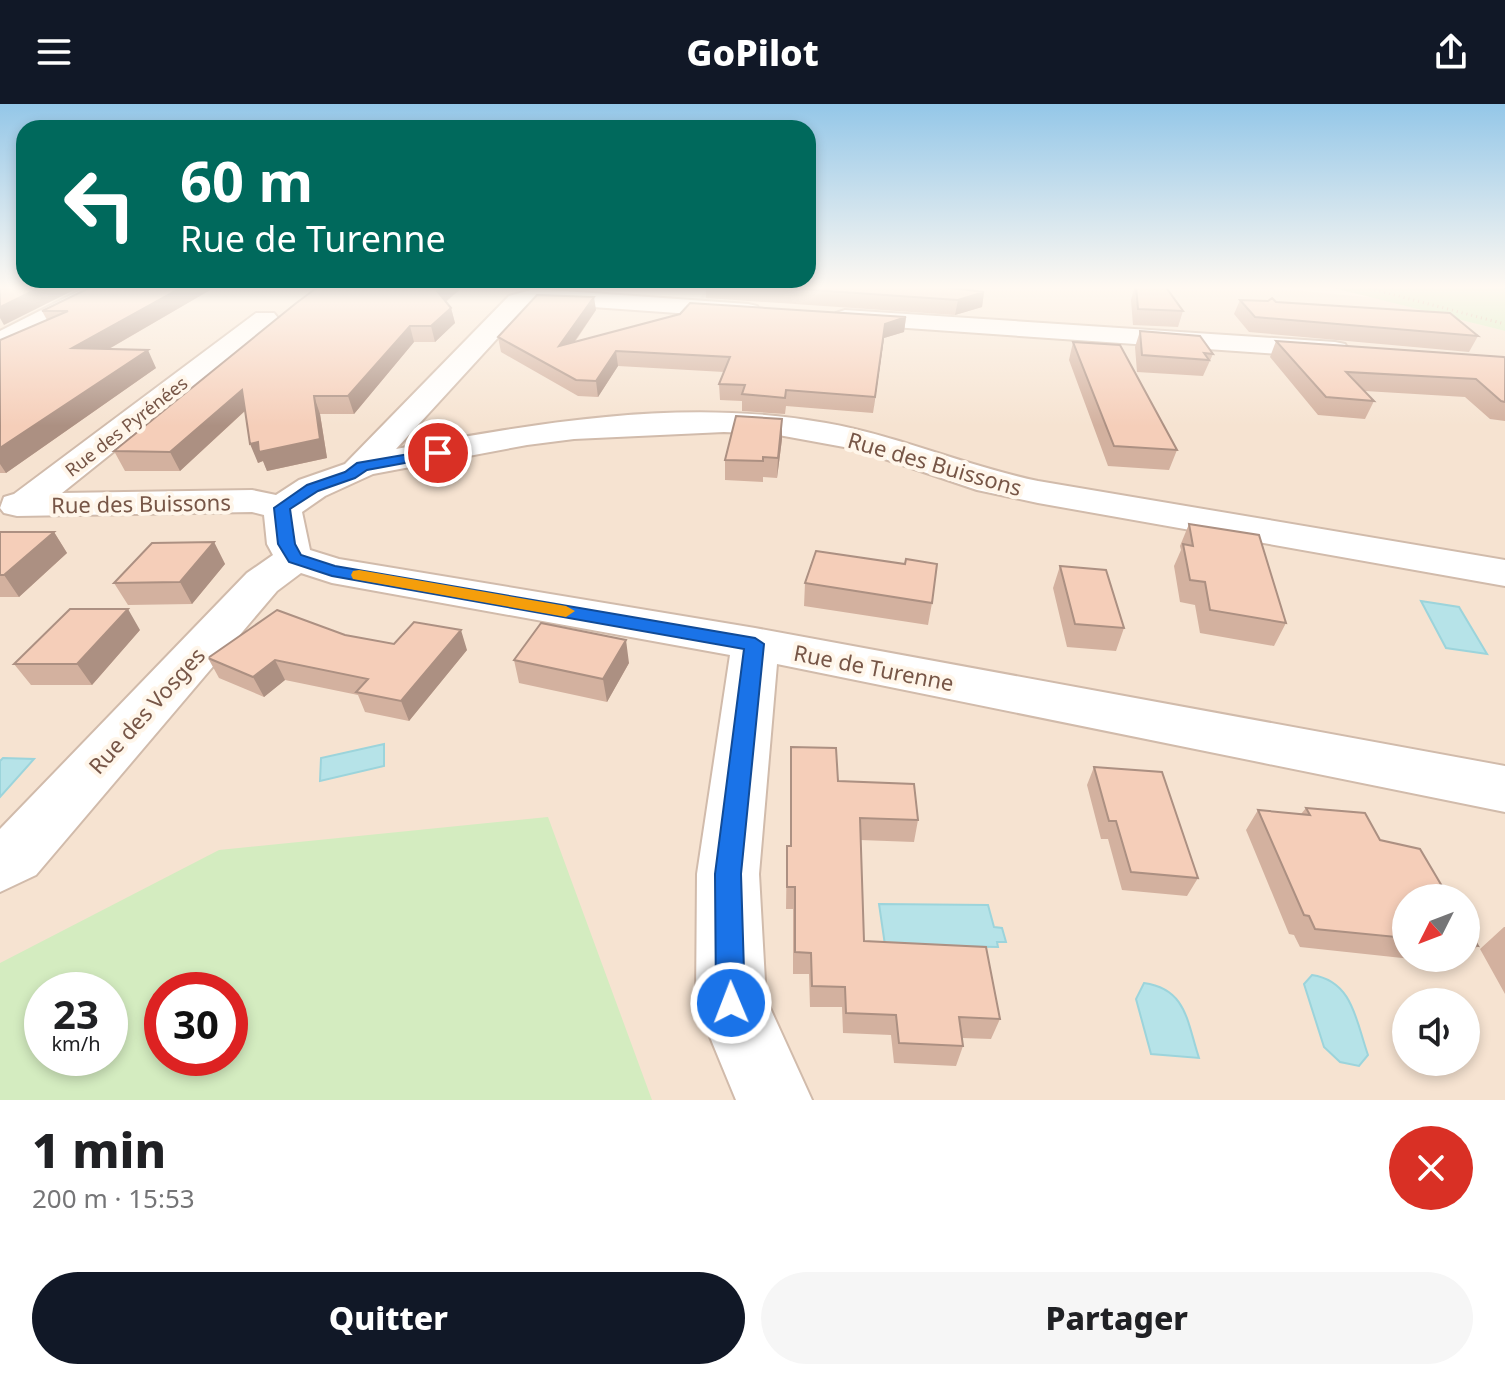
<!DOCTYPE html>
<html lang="fr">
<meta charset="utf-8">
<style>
:root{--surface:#fff;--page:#f6f6f6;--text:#202124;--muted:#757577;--accent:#111827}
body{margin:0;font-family:"Noto Sans",sans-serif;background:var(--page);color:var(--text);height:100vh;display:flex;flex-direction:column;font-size:30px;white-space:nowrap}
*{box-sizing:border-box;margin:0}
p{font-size:26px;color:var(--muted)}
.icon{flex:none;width:44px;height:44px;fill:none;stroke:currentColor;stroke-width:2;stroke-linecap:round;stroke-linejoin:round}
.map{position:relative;height:996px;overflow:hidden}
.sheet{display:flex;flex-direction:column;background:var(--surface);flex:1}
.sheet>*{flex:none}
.guide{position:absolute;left:16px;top:16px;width:800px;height:168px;border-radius:24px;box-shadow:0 4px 12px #0003;background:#00695c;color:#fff;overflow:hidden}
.needle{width:52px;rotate:228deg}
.tools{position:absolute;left:1392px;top:780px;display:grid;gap:16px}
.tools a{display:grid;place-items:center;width:88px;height:88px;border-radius:50%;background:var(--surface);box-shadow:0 4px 12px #0003;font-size:40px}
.speed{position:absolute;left:24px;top:868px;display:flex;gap:16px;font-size:40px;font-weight:700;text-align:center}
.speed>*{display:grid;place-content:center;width:104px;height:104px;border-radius:50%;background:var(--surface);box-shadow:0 4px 12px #0003;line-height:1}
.speed small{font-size:20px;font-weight:400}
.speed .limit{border:12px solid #d22;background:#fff;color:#111}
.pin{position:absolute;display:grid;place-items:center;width:68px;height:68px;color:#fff;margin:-34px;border:4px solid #fff;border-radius:50%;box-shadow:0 2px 8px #0007}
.me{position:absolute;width:88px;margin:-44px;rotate:359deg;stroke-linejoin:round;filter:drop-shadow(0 0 6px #0008)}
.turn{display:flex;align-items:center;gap:28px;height:168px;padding:0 32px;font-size:36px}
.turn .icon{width:104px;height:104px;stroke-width:2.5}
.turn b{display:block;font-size:56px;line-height:68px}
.round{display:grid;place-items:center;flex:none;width:84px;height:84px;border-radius:42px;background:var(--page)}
.summary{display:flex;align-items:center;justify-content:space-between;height:136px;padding:0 32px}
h1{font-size:48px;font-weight:800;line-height:60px}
.primary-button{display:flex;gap:16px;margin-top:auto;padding:16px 32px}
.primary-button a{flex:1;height:92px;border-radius:48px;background:var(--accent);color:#fff;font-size:32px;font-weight:800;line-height:92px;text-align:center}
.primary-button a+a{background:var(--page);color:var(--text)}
header{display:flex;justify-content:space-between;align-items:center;height:104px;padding:0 32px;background:var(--accent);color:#fff;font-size:36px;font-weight:800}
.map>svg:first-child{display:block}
.residential{fill:#f6e3d1;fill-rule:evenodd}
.green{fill:#d4ecc0;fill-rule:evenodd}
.water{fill:#b6e3e8;stroke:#9cd4db;stroke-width:2}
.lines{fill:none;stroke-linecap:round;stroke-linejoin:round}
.minor-casing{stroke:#d1bbab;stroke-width:4}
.path{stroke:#d9b19c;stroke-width:3;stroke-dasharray:1 4;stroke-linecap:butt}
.minor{fill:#fff;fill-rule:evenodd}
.wall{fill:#d3b19f}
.shaded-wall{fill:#ac9082}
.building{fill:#f5ceb9;stroke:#ac9082;stroke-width:2}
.route{fill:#1a73e8;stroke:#114b97;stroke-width:2}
.slow{fill:#f59e0b}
.labels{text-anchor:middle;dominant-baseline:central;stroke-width:8;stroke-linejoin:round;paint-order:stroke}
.far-street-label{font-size:18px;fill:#775647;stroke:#fff6ea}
.street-label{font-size:22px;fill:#775647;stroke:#fff6ea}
</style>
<header><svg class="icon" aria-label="menu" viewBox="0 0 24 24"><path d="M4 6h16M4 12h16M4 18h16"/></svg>GoPilot<svg class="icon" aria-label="share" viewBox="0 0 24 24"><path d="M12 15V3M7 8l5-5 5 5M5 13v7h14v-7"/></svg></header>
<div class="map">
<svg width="1505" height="996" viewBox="0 0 1505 996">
<rect width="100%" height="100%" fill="#fef2e3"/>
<!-- residential -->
<path class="residential" d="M0,182h525l13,4 159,11 13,-15h540l128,12 127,33v769h-1505zM1406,794h60v60h-60zM42,886h68v68h-68zM162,886h68v68h-68zM1406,898h60v60h-60z"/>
<!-- green -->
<path class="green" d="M1326,182h179v45z
M548,713l104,283h-652v-137l219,-113zM110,886v68h-68v-68zM162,886h68v68h-68z"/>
<!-- water -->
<path class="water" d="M1421,497l38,6 28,47 -41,-6z
M384,640v22l-64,15 1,-23z
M3,654l31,1 -34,38v-36z
M879,800l109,1 6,22 8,1 4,14h-9l1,5 -113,-2z
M1312,871c41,6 44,46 56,80l-9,11 -19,-4 -16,-15 -20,-63z
M1144,879c43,6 43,39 55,75l-48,-4 -15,-55z"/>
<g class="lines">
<!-- minor casing -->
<g class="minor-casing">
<path id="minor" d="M89,182h29l-3,5 -115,58v-18z
M535,185l213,15 9,2 3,5 -3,5 -9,2 -212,-15 -9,3 -131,143c141,-26 288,-52 430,-26 73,13 140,43 212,58l467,79v26l-467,-83 -61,-13 -122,-41 -82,-15 -49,-2 -150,7 -47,6 -154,29 -48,22 -23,16 8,38 29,9 416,69 750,138v46l-728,-148 -18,210 7,125 46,101h-76l-40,-97 1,-129 33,-219 -398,-72 -31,-10 -24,18 -241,284 -36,17v-63l247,-256 26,-18 -6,-11 -3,-29 -12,-3 -235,4 -13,-3 -4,-5 4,-11 10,-3 242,-181h18l4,5 -4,5 -212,170 190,-3 24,5 23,-15 46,-16 164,-168z
M845,206l490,32 10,2 4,6 -4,6 -10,2 -499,-35 -4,-5 4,-5z"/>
</g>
<!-- path -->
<path class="path" d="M1360,182l145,38"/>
<!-- minor -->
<use href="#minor" class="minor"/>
</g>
<!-- wall -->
<path class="wall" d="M217,182l-108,63 47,19 -150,105h-6v-133l47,-20 -5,-9z
M464,182l-18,16 5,6 4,15 -20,19h-21l-60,72h-34l7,44 -60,13 -4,-10 -5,2 -13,-52 -65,60h-55l-11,-20z
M706,182h231l47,6 -2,15 -27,8 -249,-17z
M1135,182h30l18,25 -5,16 -45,-2 -2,-25z
M1240,196l36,2 202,34 -9,16 -220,-20 -15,-18z
M596,206l-21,32 331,-25 -2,15 -20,6 -11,75 -87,-7 -1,8 -43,-3v-10l-22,-1 -1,-16 5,-12 -106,-6 -20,31 -20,-1 -77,-44 -3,-15z
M1140,227l73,23 -10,22 -66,-4 -2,-25z
M1276,237l229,17v63l-15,-2 -25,-22 -100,-6 9,10 -9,18 -47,-4 -48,-58z
M1073,238l104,108 -8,20 -61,-4 -39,-106z
M782,335l-5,39 -14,-1v5l-38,-2v-20z
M1189,420l97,99 -12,23 -74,-13 -5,-28 -15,-3 -6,-36 7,-16 -1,-4z
M0,428h54l13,21 -48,44h-19z
M214,438l11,22 -33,40 -64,1 -14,-22z
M905,460l27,39 -4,22 -124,-19 1,-23z
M1060,462l64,62 -8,23 -49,-4 -14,-59z
M140,526l-48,55h-61l-17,-21z
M345,531l49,9 73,6 -58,71 -44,-9 -7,-17 -73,-15 -21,17 -45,-19 -11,-20z
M514,556l115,3 -22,39 -88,-19z
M791,643l47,34 80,39 -4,22 -54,-2 4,101 136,78 -9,20 -29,-1 1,8 -7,20 -62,-3 -3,-28 -48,-2 -1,-26h-32l-1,-33h-16v-65h-7l1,-63h3z
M1094,663l104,111 -11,18 -65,-6 -14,-51h-7l-14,-54z
M1306,704l100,90v60h58l-6,6 -158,-17 -6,-12 -5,-1 -43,-104 12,-20 43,4z
M1466,822l12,20 -12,10z
M1504,823h1v67l-25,-45z"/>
<!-- shaded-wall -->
<path class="shaded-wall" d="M43,182h39l-78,39 -4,-7v-11z
M184,182h33l-136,79 -9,-17z
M443,182h21l-24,20 -3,-15z
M984,188l-2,15 -27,8 3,-15z
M594,193l2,13 -35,51 -2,-15z
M451,204l4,15 -20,19 -4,-16z
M906,213l-2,15 -20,6 -11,75 12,-89z
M410,222l4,16 -60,72 -6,-18z
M148,246l8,18 -150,105 -6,-9v-16z
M616,247l2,15 -20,31 -2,-16z
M242,286l7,17 -69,64 -10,-19z
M314,292l6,18 7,44 -60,13 -4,-10 -5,2 -8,-19z
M782,315v20l-5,39 1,-20z
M54,428l13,21 -48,44 -15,-22z
M214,438l11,22 -33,40 -12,-22z
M128,505l12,21 -48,55 -15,-21z
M461,526l6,20 -58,71 -8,-20z
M626,536l3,23 -22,39 -4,-23z
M275,556l10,20 -21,17 -11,-20z"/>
<!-- building -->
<path class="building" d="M0,182h43l-43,21z
M93,182h91l-112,62 76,2 -148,98v-108l68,-29h-26z
M319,182h124l-6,5 14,17 -20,18h-21l-62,70h-34l6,43 -61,13 -1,-10 -8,2 -8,-54 -72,62 -56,-1 181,-147z
M755,182h182l47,6 -26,8z
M1136,182h29l18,25 -45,-2z
M537,191l57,2 -35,49 121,-32 10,-11 216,14 -21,7 -10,73 -89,-7 -1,8 -43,-4 3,-9 -26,-1 11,-27 -114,-6 -20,30 -20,-1 -78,-43z
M1272,194l4,4 174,11 28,23 -223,-19 -15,-17 28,1z
M1140,227l60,5 13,18 -9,-1 5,7 -67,-5z
M1276,237l228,16 1,1v44l-4,-1 -25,-22 -130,-7 28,29 -48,-4z
M1073,238l47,3 57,105 -63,-4z
M736,312l46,3 -4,39 -15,-1v4l-38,-1z
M1189,420l70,11 27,88 -76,-13 -5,-28 -15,-2 -7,-36 10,2z
M0,428h54l-50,43h-4z
M214,438l-34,40 -66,1 38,-40z
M816,447l89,13 1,-5 31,5 -5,39 -127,-20z
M1060,462l46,4 18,58 -49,-4z
M70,505h58l-51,55h-63z
M277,506l68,25 49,9 20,-22 47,8 -60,71 -45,-9 12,-13 -93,-19 -22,17 -45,-19z
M541,519l85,17 -23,39 -89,-19z
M791,643l45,1 2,33 76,3 4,36 -58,-2 4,123 122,6 14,72 -41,-2 4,29 -64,-3 -3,-28 -50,-2 -1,-26 -33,-1 -1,-33 -16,-1v-65h-8v-41h4z
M1094,663l68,5 36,106 -67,-6 -15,-51h-7z
M1306,704l59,5 15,27 40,9 29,49h-43v40l-91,-9 -6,-13 -5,-1 -46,-105 52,5z
M1466,822l12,20 -12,-2z"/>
<!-- sky -->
<linearGradient id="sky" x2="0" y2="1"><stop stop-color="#94c7e8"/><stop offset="0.57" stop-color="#fff9f2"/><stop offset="1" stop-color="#fff9f2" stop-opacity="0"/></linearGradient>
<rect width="1505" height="322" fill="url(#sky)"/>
<!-- route -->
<path class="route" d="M438,345l5,1v6l-76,14 -12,8 -37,13 -28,18 5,35 6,11 34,11 420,72 9,6 -23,230 4,129 -4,10 -10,4 -11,-4 -4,-10 -1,-129 29,-225 -412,-73 -43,-14 -11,-18 -4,-36 33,-23 38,-13 12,-9z"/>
<!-- slow -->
<path class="slow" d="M359,466l207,36 9,5 -9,6 -213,-38 -2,-4 2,-4z"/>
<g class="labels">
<!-- far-street labels -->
<g class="far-street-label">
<text transform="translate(126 322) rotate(-38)">Rue des Pyrénées</text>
</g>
<!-- street labels -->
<g class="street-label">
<text transform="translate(935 359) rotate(16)">Rue des Buissons</text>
<text transform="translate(141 399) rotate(-1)">Rue des Buissons</text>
<text transform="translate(874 563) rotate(11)">Rue de Turenne</text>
<text transform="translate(146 606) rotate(-48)">Rue des Vosges</text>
</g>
</g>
</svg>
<div class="tools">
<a><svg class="needle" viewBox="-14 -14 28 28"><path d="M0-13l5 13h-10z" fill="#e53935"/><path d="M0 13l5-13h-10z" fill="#757577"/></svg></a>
<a><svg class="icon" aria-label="sound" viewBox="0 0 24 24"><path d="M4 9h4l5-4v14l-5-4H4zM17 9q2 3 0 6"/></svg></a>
</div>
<div class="speed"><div>23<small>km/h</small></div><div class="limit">30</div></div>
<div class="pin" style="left:438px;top:349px;background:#d93025"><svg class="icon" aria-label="arrive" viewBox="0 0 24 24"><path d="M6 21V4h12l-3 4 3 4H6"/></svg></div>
<svg class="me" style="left:731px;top:899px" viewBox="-20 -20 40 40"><circle r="17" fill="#1a73e8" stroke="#fff" stroke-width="3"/><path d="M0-11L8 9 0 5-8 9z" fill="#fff"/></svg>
<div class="guide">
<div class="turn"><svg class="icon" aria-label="left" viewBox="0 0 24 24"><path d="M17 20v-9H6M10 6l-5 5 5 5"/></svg><div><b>60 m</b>Rue de Turenne</div></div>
</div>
</div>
<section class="sheet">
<div class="summary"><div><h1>1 min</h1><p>200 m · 15:53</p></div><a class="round" style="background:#d93025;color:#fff"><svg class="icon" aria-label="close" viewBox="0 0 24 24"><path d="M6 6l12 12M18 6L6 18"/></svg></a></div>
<div class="primary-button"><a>Quitter</a><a>Partager</a></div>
</section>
